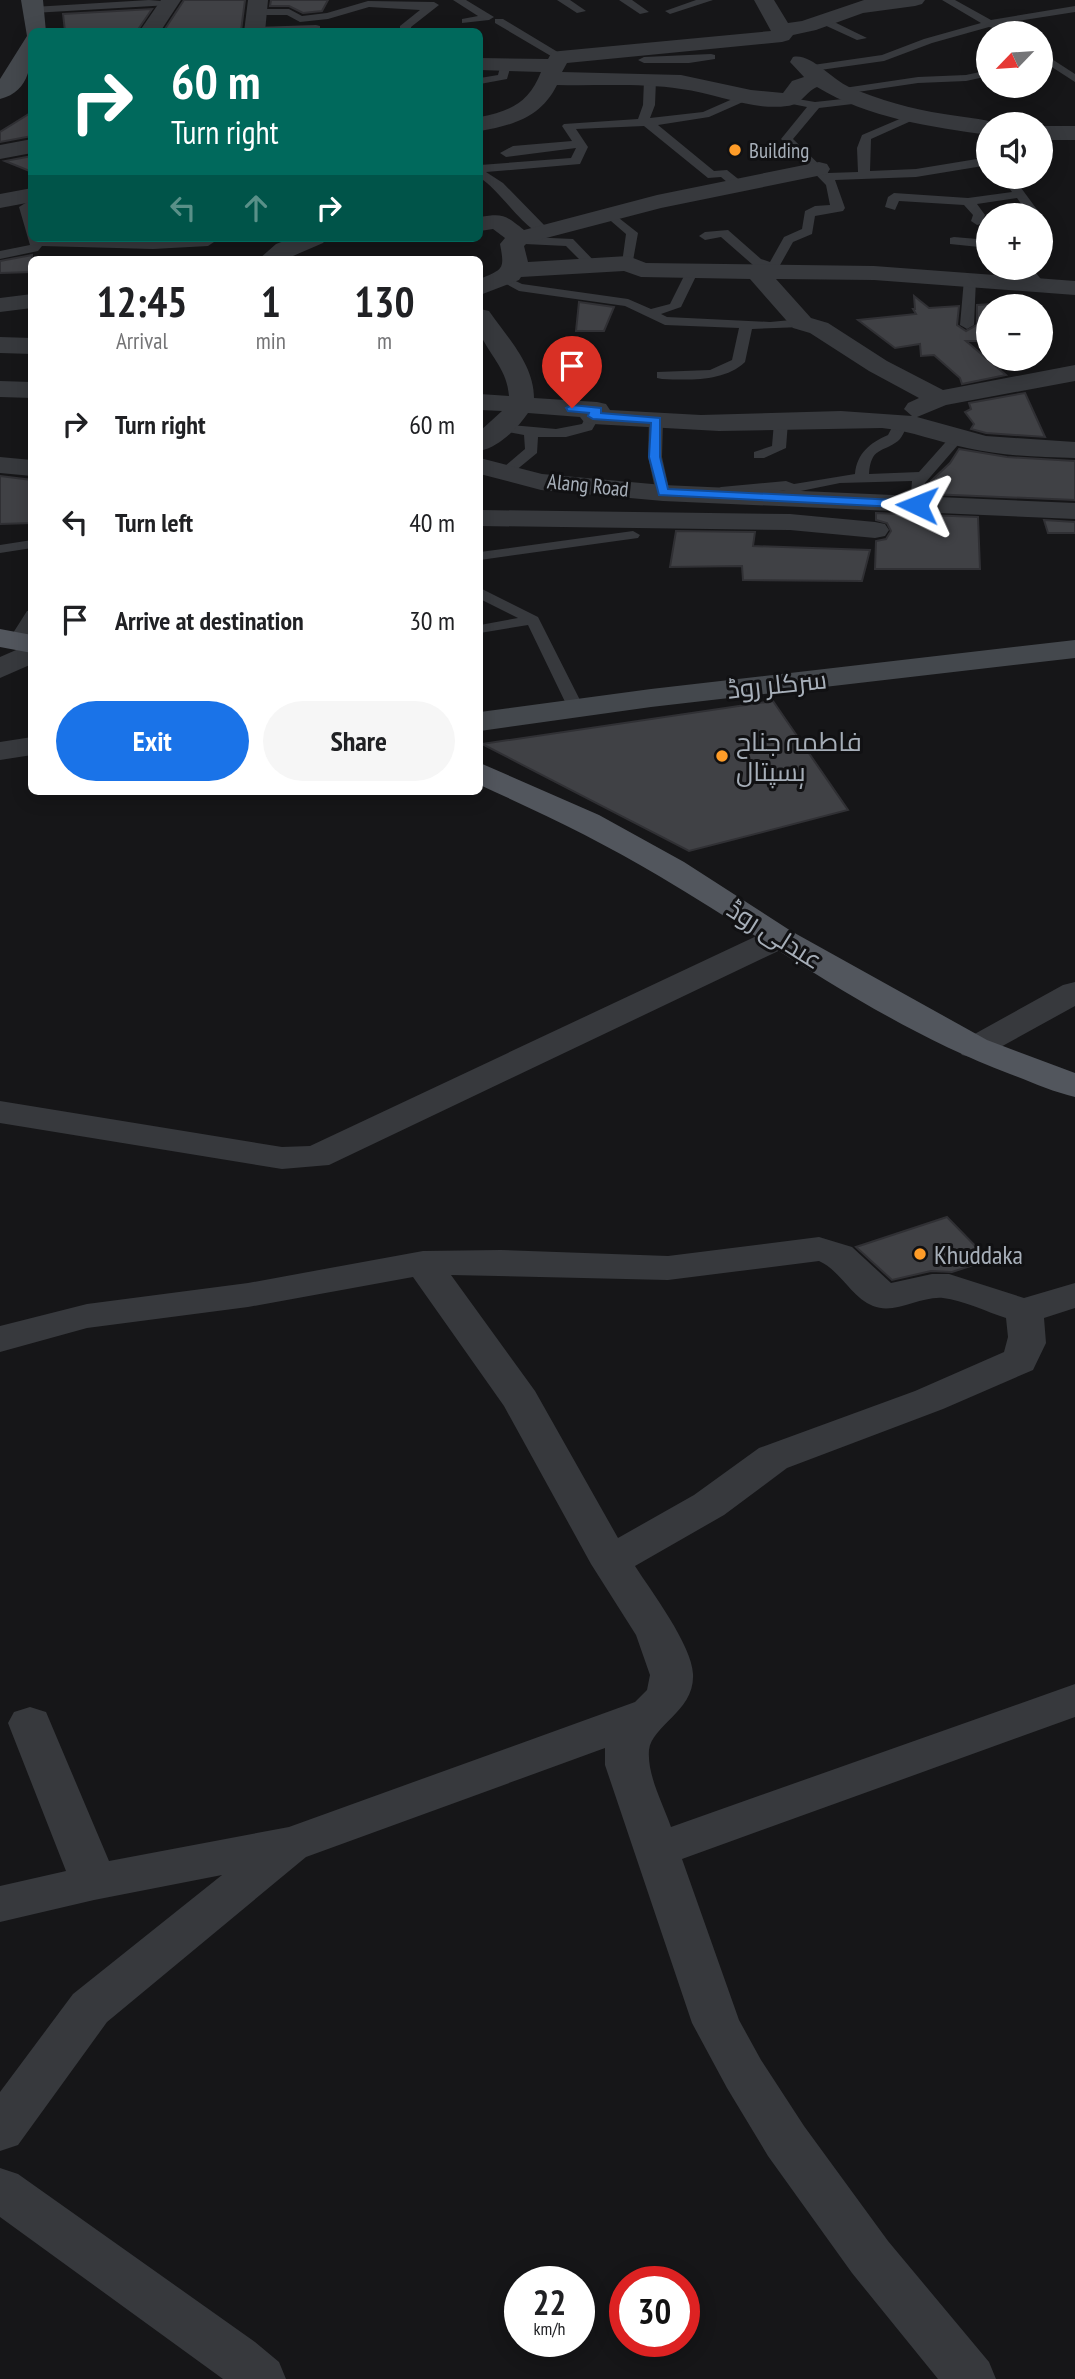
<!DOCTYPE html>
<meta charset="utf-8">
<style>
:root{--surface:#fff;--page:#f6f6f6;--text:#202124;--muted:#757577;--accent:#1a73e8}
body{margin:0;font-family:"PT Sans Narrow",Cairo,sans-serif;background:var(--page);color:var(--text);height:100vh;display:flex;flex-direction:column;font-size:26px;white-space:nowrap}
*{box-sizing:border-box;margin:0}
p{font-size:23px;color:var(--muted)}
.icon{flex:none;width:38px;height:38px;fill:none;stroke:currentColor;stroke-width:2;stroke-linecap:round;stroke-linejoin:round}
.map{position:relative;flex:1;overflow:hidden}
.drawer{position:absolute;left:28px;top:256px;width:455px;height:539px;display:flex;flex-direction:column;background:var(--surface);border-radius:10px;box-shadow:0 4px 18px #0003}
.drawer>*{flex:none}
.guide{position:absolute;left:28px;top:28px;width:455px;height:214px;border-radius:10px;box-shadow:0 4px 18px #0003;background:#00695c;color:#fff;overflow:hidden}
.needle{width:46px;rotate:245deg}
.fabs{position:absolute;left:976px;top:21px;display:grid;gap:14px}
.fabs a{display:grid;place-items:center;width:77px;height:77px;border-radius:50%;background:var(--surface);box-shadow:0 4px 18px #0003;font-size:35px}
.speed{position:absolute;left:504px;top:2266px;display:flex;gap:14px;font-size:35px;font-weight:700;text-align:center}
.speed>*{display:grid;place-content:center;width:91px;height:91px;border-radius:50%;background:var(--surface);box-shadow:0 4px 18px #0003;line-height:1}
.speed small{font-size:18px;font-weight:400}
.speed .limit{border:10px solid #d22;background:#fff;color:#111}
.pin{position:absolute;display:grid;place-items:center;width:60px;height:60px;color:#fff;margin:-72px -30px;border-radius:50% 50% 50% 0;rotate:-45deg;box-shadow:0 0 7px #0007}
.pin .icon{rotate:45deg}
.me{position:absolute;width:77px;margin:-38px;rotate:272deg;stroke-linejoin:round;filter:drop-shadow(0 0 5px #0008)}
.turn{display:flex;align-items:center;gap:24px;height:147px;padding:0 28px;font-size:32px}
.turn .icon{width:91px;height:91px;stroke-width:2.5}
.turn b{display:block;font-size:49px;line-height:60px}
.lanes{display:flex;align-items:center;height:66px;padding:0 28px;background:#0003;justify-content:center;gap:35px;direction:ltr}
.lanes .off{opacity:.35}
.eta{display:flex;justify-content:space-evenly;align-items:center;height:119px;text-align:center}
.eta b{font-size:42px;font-weight:700;line-height:49px}
.button{display:flex;gap:14px;margin-top:auto;padding:14px 28px}
.button a{flex:1;height:80px;border-radius:42px;background:var(--accent);color:#fff;font-size:28px;font-weight:700;line-height:80px;text-align:center}
.button a+a{background:var(--page);color:var(--text)}
ul{padding:0;list-style:none}
li{display:flex;align-items:center;gap:21px;height:98px;padding:0 28px}
li div{flex:1}
li b{display:block;font-size:26px}
li em{font-style:normal}
.map>svg:first-child{display:block}
.building{fill:#404145;stroke:#303034;stroke-width:2}
.lines{fill:none;stroke-linecap:round;stroke-linejoin:round}
.service{fill:#37393d;fill-rule:evenodd}
.minor{fill:#37393d;fill-rule:evenodd}
.secondary{fill:#44484d;fill-rule:evenodd}
.primary{fill:#52565d;fill-rule:evenodd}
.route{fill:#1a73e8;stroke:#114b97;stroke-width:2}
.poi-dot{fill:#fe9c28;stroke:#111113;stroke-width:2.5}
.labels{text-anchor:middle;dominant-baseline:central;stroke-width:6;stroke-linejoin:round;paint-order:stroke}
.far-poi-label{font-size:21px;fill:#a7afb9;stroke:#111113;text-anchor:start}
.far-street-label{font-size:21px;fill:#a7afb9;stroke:#111113}
.street-label{font-size:26px;fill:#a7afb9;stroke:#111113}
.poi-label{font-size:26px;fill:#a7afb9;stroke:#111113;text-anchor:start}
</style>
<div class="map">
<svg width="1075" height="2379" viewBox="0 0 1075 2379">
<rect width="100%" height="100%" fill="#161618"/>
<!-- building -->
<path class="building" d="M184,0h61l-4,31 -78,1z
M271,0h57l-6,11 -19,2 -14,-7h-19z
M152,9l-15,22h-72l-2,-17z
M32,112v24l-32,6v-10z
M32,156v16l-27,-11z
M32,255v17l-32,1v-12z
M914,296l15,12 30,-2 -2,19 9,6 11,-6v-20l33,-2v3h-21v35h-23l40,34 -44,9 -2,-6 -26,-23 -13,1 -1,-12 -25,4 -37,-28 58,-6 -3,-5h2z
M579,302l35,5 -10,24h-28z
M1025,393l20,44 -59,-4 -15,-4 3,-5 -9,-12 6,-3 -2,-6z
M959,449l48,8 68,4v39l-146,-6 2,-13 19,-18z
M0,476l32,4v43l-32,1z
M876,513l102,4 2,52h-105l1,-28 10,-2 5,-8 -4,-8 -11,-3z
M1044,520l31,2v11h-27z
M676,531l79,1 -2,14 117,4 -8,31 -119,-1 -1,-14 -72,1z
M773,701l75,109 -159,41 -207,-107z
M947,1217l42,43 -37,12 -21,-1 -39,9 -36,-33z"/>
<g class="lines">
<!-- service -->
<path class="service" d="M149,0l26,2 -5,3 -137,8 -5,-3 5,-3z
M453,0h13l28,17 -5,3 -27,3v-4l16,-3z
M557,0h13l16,11 -9,2z
M619,0h13l17,12 -9,2z
M696,0h17l-43,14 -5,-3z
M942,0h13l36,20 84,-14v6l-71,11 -4,1 3,4 -1,2 -13,-3 -57,16 -48,18 -78,11 -6,-3 6,-3 76,-11 42,-16 57,-16z
M368,1l66,1 5,3 -28,22v5h-11v-6l20,-16 -51,-3 -41,12 -28,3 -13,-7h-30l-5,-3 5,-3h32l13,7 25,-3z
M495,19h8l63,38 -10,2 -61,-36z
M820,19h8l39,19 -10,2 -37,-17z
M316,25l4,1v4h-71l6,-3z
M1041,52l34,22v8l-34,-22z
M711,54l4,1v4l-26,4h-45l-6,-3 6,-3z
M501,63l10,2 -4,14 -27,5v-6l18,-3z
M989,70v6l-23,5 -48,2 -74,11 -6,-3 6,-3 74,-11 48,-2z
M650,77l6,3 -1,25 -5,13 53,-6 41,-18h8v4l-43,19 -51,8 56,46 13,-1 15,12v6h-8l-13,-11 -13,1 -64,-52 -68,3 12,18 -8,17 -94,8 17,11 44,45v6c-19,3 -47,-45 -67,-56v-13l91,-7 5,-10 -70,9 -6,-4 13,-7 59,-5 -10,-15 2,-2 74,-5 5,-14 1,-25z
M786,97l29,5 46,-5 6,3 -6,3 -42,5 -26,31 35,34 30,-1 -1,-24 5,-13 54,-23 6,3 -2,2 -49,22 -1,32 46,-2 73,-12v8l-73,12 -81,3 10,28 -2,3 -28,5 -3,18 -19,8 -18,32h-8l-1,-5 -13,-4 -32,-28 -16,3 -6,-4 6,-4 23,-2 33,29 9,3 14,-25 18,-8 3,-18 10,-5 15,-1 -4,-20 -45,-46 26,-32 -25,-5v-4z
M1001,177h12l28,38h-12l-12,-17 -40,6 8,11 -4,9 -4,1 -6,-4 2,-6 -9,-10 -65,-4 -4,9 -10,-3 3,-10 6,-4 74,5 44,-6z
M32,199v39l121,3 55,-3 6,4 -6,4 -55,3 -111,-3 -4,5 -38,8v-8l30,-6 -11,-38z
M610,211l28,22 -6,33 -4,1 -6,-4 4,-29 -22,-19z
M529,237l44,2 25,26 -6,4 -4,-1 -22,-22 -41,-2v-6z
M954,237l35,3v8l-39,-4v-6z
M693,266l6,4 -18,37 -20,7 6,3 103,5 32,-3 7,4 -7,4 -50,2 -7,33c-21,20 -56,18 -83,17l-5,-1v-6l53,-2 22,-10 7,-32 -74,-3 -40,-19 -106,-15 -22,-12 6,-4 19,9 106,15 23,10 19,-5 17,-34z
M1020,268h12l12,15 -1,3h-10z
M970,275l6,4 -2,46 -7,4 -7,-4 4,-46z
M593,412l7,4 -8,14 -26,7h-28l-1,16 -28,23h-10l-2,-3 28,-24 -1,-14 -26,-5v-6l58,5 26,-5 6,-11z
M656,416l7,4 -1,37 8,36 -7,4 -7,-4 -8,-36 1,-37z
M902,417l7,4c-3,6 -6,16 -11,20 -16,12 -27,6 -29,33l50,-2 33,-37 5,-1 7,4 -39,45 -3,25h-10l-2,-3 2,-24 -72,2 -49,10 -8,-3 -62,5 -7,-4 7,-4 65,-6 8,3 61,-10c2,-21 15,-31 33,-39l9,-17z
M781,418l7,4 -2,26 -22,10h-10v-6l18,-6 2,-24z
M633,531l7,4 -2,3 -158,22v-8z
M32,540v8l-32,5v-8z
M480,588l58,29 46,91 -2,3 -6,2 -8,-5 -40,-83 -48,8v-8l38,-7 -38,-19z
M32,610c0,13 -1,31 -16,36l-5,-2 -3,-3 19,-30z"/>
<!-- minor -->
<path class="minor" d="M161,0h20l-21,32h-21z
M248,0h20l-3,32h-21z
M754,0h20l14,23 14,-2 62,-21h61l-3,4 -7,2 -52,7 -47,17 -23,5 -4,5 -7,2 -215,21 -5,9 119,3 70,15 32,3 9,-12 12,-4 -14,-15 3,-5c18,-4 38,22 56,30 31,13 62,22 95,27 17,3 38,4 54,10h-9v11c-58,-8 -121,-17 -172,-48 -12,5 -15,18 -30,19 -35,5 -71,-13 -106,-17 -40,-6 -83,-3 -124,-4 -16,32 -43,40 -77,46v-14c30,-6 49,-14 61,-45l-61,-2v-12l68,1 4,-7 8,-1 211,-20z
M1041,126h34v14h-34z
M32,139v14l-32,6v-14z
M819,162l8,2 3,5 -3,5 -166,34 -134,35 -3,3 4,16 100,-6 18,7 228,3 201,15v14l-201,-15 -98,-1 35,39 17,5 59,38 56,29 132,-25v16l-129,24 -29,12 69,19 89,6v16c-36,-1 -73,-2 -108,-10 -29,-6 -55,-17 -85,-20l-163,3 -126,-7 -9,-2 -4,-5 -52,-4c-11,16 -29,34 -48,38v-20l22,-20 -22,-1v-16l29,2c-2,-26 -17,-38 -28,-60 -3,-7 -2,-20 -1,-27l9,2c18,26 45,53 45,87l63,4 9,2 4,6 91,5 140,-4 71,5 -8,-7 4,-6 11,-5 -50,-27 -59,-38 -17,-5 -43,-49 -109,-2 -17,-6 -103,6 -2,3 -39,15v-16c23,-10 25,-9 20,-35l5,-6 -12,-9 -13,2v-14c23,-4 25,-2 44,13l133,-35z
M32,188v14l-32,6v-14z
M292,238h35l-4,5 -37,16h-27l17,-15z
M32,294v14l-32,4v-14z
M0,337l32,1v16l-32,-1z
M0,381l32,1v16l-32,-1z
M0,457l32,3v16l-32,-3z
M480,458l62,16 121,11 412,18v16l-412,-18 -122,-11 -61,-16z
M480,510l310,4 85,8 10,2 4,6 -4,6 -10,2 -85,-8 -310,-4z
M32,643v21l-32,14v-21z
M32,737v18l-32,5v-18z
M779,928l12,3 5,7 -5,7 -462,220 -47,4 -282,-46v-22l282,46 28,-1 457,-215z
M1075,982v24l-89,49 -12,3 -12,-3 -5,-7 5,-7 101,-56z
M819,1237l33,10 39,36 41,-9h17l75,24 51,-15v25l-31,10 2,25 -13,27 -90,39 -156,59 -63,47 -89,51c16,25 57,79 58,108 2,37 -41,51 -44,76 -2,25 14,54 22,77l404,-143v33l-393,142 57,161 22,40 43,66 84,115 101,121 7,17h-58l-86,-106 -84,-117 -41,-68 -35,-65 -87,-258v-17l-299,109 -199,165 -89,123 -18,6v-59l73,-98 149,-119 -128,25 -94,22v-36l66,-15 -58,-148 6,-11 16,-5 16,5 63,149 180,-34 346,-125 12,-12 3,-15 -14,-40 -45,-71 -87,-158 -91,-129 -165,30 -161,21 -87,24v-26l87,-22 161,-21 175,-32 78,-1 167,6zM819,1261c22,10 32,36 54,45 22,9 47,-10 70,-8 20,2 44,14 63,20l2,19 -4,15 -89,39 -156,57 -65,47 -76,43 -83,-147 -84,-116 217,5z
M0,2168l18,6 237,168 24,20 7,17h-63l-223,-162z"/>
<!-- secondary -->
<path class="secondary" d="M21,0h22l3,32h-14c0,26 1,59 -32,67v-20l27,-43z
M1075,640v18l-424,49 -171,24v-19l171,-23z"/>
<!-- primary -->
<path class="primary" d="M0,629l32,6v18l-32,-6z
M480,763l119,52 85,47 107,69 196,109 88,33v24c-22,-5 -44,-15 -65,-23 -127,-48 -235,-129 -351,-198 -58,-35 -118,-63 -179,-91z"/>
</g>
<!-- route -->
<path class="route" d="M572,405l29,3v5l59,5v39l8,32 249,12 6,4 -6,3 -258,-13 -10,-38 2,-34 -58,-4 -5,-3 1,-3 -21,-2 -2,-3z"/>
<!-- markers -->
<g class="poi-dot">
<circle cx="735" cy="150" r="7"/>
<circle cx="722" cy="756" r="7"/>
<circle cx="920" cy="1254" r="7"/>
</g>
<g class="labels">
<!-- far-poi labels -->
<g class="far-poi-label">
<text x="749" y="150">Building</text>
</g>
<!-- far-street labels -->
<g class="far-street-label">
<text transform="translate(588 485) rotate(6)">Alang Road</text>
</g>
<!-- street labels -->
<g class="street-label">
<text transform="translate(777 684) rotate(-6)">سرکلر روڈ</text>
<text transform="translate(775 934) rotate(32)">عبدلی روڈ</text>
</g>
<!-- poi labels -->
<g class="poi-label">
<text x="736" y="741">فاطمہ جناح<tspan x="736" dy="30">ہسپتال</tspan></text>
<text x="934" y="1254">Khuddaka</text>
</g>
</g>
</svg>
<div class="fabs">
<a><svg class="needle" viewBox="-14 -14 28 28"><path d="M0-13l5 13h-10z" fill="#e53935"/><path d="M0 13l5-13h-10z" fill="#757577"/></svg></a>
<a><svg class="icon" aria-label="sound" viewBox="0 0 24 24"><path d="M4 9h4l5-4v14l-5-4H4zM17 9q2 3 0 6"/></svg></a>
<a>+</a>
<a>−</a>
</div>
<div class="speed"><div>22<small>km/h</small></div><div class="limit">30</div></div>
<div class="pin" style="left:572px;top:408px;background:#d93025"><svg class="icon" aria-label="arrive" viewBox="0 0 24 24"><path d="M6 21V4h12l-3 4 3 4H6"/></svg></div>
<svg class="me" style="left:917px;top:505px" viewBox="-20 -20 40 40"><path d="M0-17L14 15 0 8-14 15z" fill="#1a73e8" stroke="#fff" stroke-width="4"/></svg>
<div class="guide">
<div class="turn"><svg class="icon" aria-label="right" viewBox="0 0 24 24"><path d="M7 20v-9h11M14 6l5 5-5 5"/></svg><div><b>60 m</b>Turn right</div></div>
<div class="lanes"><svg class="icon off" aria-label="left" viewBox="0 0 24 24"><path d="M17 20v-9H6M10 6l-5 5 5 5"/></svg><svg class="icon off" aria-label="ahead" viewBox="0 0 24 24"><path d="M12 20V5M6 11l6-6 6 6"/></svg><svg class="icon" aria-label="right" viewBox="0 0 24 24"><path d="M7 20v-9h11M14 6l5 5-5 5"/></svg></div>
</div>
<section class="drawer">
<div class="eta">
<div><b>12:45</b><p>Arrival</p></div>
<div><b>1</b><p>min</p></div>
<div><b>130</b><p>m</p></div>
</div>
<ul>
<li><svg class="icon" aria-label="right" viewBox="0 0 24 24"><path d="M7 20v-9h11M14 6l5 5-5 5"/></svg><div><b>Turn right</b></div><em>60 m</em></li>
<li><svg class="icon" aria-label="left" viewBox="0 0 24 24"><path d="M17 20v-9H6M10 6l-5 5 5 5"/></svg><div><b>Turn left</b></div><em>40 m</em></li>
<li><svg class="icon" aria-label="arrive" viewBox="0 0 24 24"><path d="M6 21V4h12l-3 4 3 4H6"/></svg><div><b>Arrive at destination</b></div><em>30 m</em></li>
</ul>
<div class="button"><a>Exit</a><a>Share</a></div>
</section>
</div>
